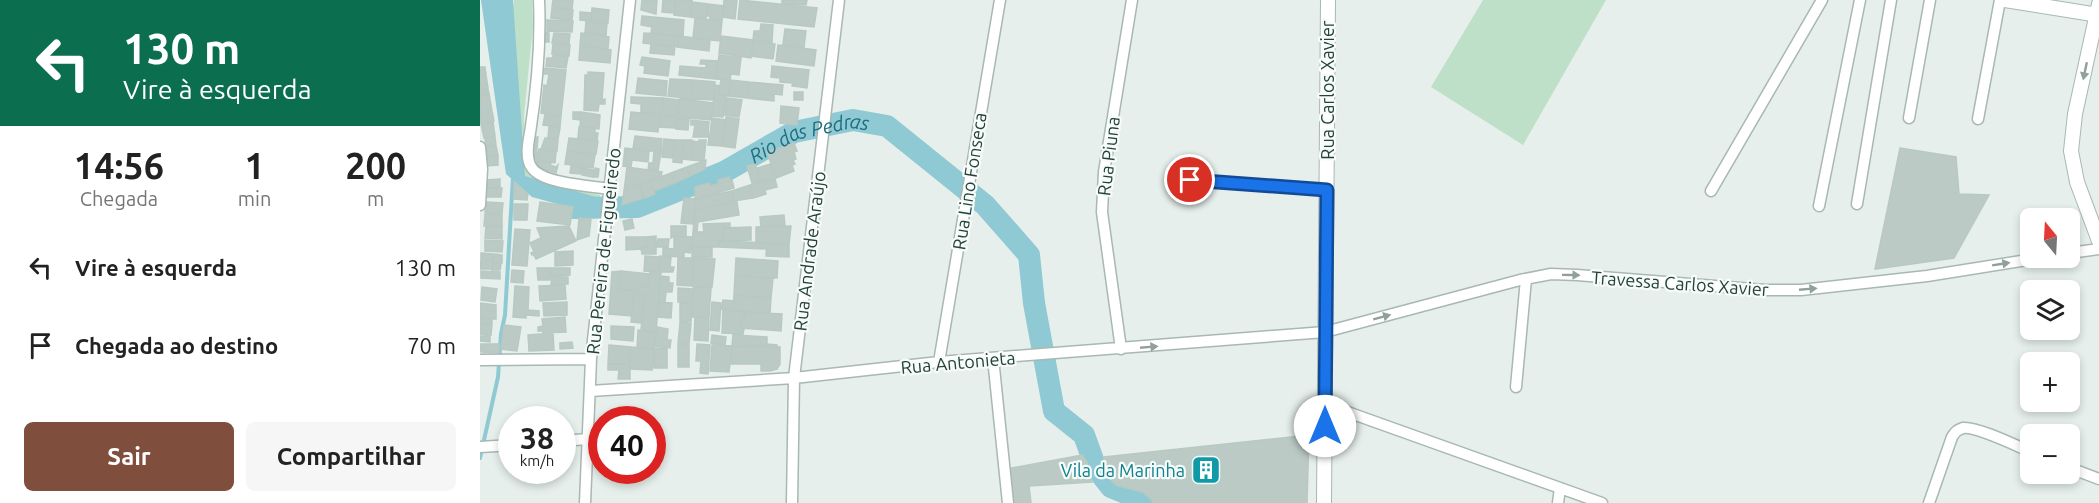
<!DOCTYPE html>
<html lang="pt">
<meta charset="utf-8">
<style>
:root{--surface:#fff;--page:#f6f6f6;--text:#222;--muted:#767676;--accent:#804e3d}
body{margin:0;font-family:Ubuntu,sans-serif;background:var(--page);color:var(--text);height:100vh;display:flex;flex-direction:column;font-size:22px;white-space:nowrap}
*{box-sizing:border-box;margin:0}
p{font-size:20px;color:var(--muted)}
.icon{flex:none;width:33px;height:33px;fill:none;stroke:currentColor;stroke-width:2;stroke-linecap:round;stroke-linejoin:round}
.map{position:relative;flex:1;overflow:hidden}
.sheet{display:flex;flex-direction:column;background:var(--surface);width:480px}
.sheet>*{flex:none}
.hud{background:#0b6e4f;color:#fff;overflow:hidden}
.needle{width:39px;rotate:342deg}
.tools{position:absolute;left:1540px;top:208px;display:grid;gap:12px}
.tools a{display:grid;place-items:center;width:60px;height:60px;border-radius:9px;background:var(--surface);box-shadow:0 3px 9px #0003;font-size:30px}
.speed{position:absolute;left:18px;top:406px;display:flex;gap:12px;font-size:30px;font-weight:700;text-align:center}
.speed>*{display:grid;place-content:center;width:78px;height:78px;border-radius:50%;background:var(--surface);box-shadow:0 3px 9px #0003;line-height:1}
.speed small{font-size:15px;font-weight:400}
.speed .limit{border:9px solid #d22;background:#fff;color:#111}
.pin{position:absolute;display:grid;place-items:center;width:51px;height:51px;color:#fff;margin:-26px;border:3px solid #fff;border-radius:50%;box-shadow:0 2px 6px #0007}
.me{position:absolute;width:66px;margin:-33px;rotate:0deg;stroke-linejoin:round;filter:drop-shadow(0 0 4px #0008)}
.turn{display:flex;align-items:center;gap:21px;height:126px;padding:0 24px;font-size:27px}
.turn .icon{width:78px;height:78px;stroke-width:2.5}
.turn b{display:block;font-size:42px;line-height:51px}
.eta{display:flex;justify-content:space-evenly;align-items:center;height:102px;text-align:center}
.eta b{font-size:36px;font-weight:600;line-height:42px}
.cta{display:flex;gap:12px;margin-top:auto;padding:12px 24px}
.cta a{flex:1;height:69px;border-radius:9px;background:var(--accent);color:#fff;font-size:24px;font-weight:600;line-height:69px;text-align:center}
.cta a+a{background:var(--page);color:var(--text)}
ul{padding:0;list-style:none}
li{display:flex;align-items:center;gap:18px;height:78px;padding:0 24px}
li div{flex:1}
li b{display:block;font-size:22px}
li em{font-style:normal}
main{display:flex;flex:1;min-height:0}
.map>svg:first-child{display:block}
.green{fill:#bfe0c8}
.water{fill:#8ec9d4}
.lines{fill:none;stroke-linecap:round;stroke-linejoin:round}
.stream{stroke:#8ec9d4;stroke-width:4}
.river{stroke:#8ec9d4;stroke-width:22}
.building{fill:#bbcac4;stroke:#b8c9c2;stroke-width:1.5}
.minor-casing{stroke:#a8b8b2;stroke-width:13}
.tertiary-casing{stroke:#a8b8b2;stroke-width:16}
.minor{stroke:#fff;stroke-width:10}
.tertiary{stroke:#fff;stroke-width:14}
.oneway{fill:#92a09c}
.route-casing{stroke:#114b97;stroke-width:15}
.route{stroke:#1a73e8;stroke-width:10}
.labels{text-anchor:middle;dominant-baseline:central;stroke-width:4.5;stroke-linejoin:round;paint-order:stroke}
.street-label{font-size:18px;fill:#24423a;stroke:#f7fbf9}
.culture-label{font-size:18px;fill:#0d838f;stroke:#f7fbf9;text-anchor:end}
.water-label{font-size:20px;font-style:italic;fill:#1c6f80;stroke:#f7fbf9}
</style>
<main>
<section class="sheet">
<div class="hud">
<div class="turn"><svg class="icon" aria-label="left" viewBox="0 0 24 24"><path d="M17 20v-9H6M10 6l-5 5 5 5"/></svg><div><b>130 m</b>Vire à esquerda</div></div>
</div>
<div class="eta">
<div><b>14:56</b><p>Chegada</p></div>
<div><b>1</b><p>min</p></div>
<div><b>200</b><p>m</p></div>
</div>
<ul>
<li><svg class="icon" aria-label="left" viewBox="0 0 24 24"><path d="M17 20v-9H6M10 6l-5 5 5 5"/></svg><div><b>Vire à esquerda</b></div><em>130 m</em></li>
<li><svg class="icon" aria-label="arrive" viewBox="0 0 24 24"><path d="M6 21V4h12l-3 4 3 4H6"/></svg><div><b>Chegada ao destino</b></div><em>70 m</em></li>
</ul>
<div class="cta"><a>Sair</a><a>Compartilhar</a></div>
</section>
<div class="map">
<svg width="1619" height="503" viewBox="0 0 1619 503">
<rect width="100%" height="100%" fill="#e6efeb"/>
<!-- green -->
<path class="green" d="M34,0h18l1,26 -9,90 1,45 9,18 66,16 -2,10 -26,-2 -56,-31 -11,-91z
M1003,0h123l-83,145 -92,-58z"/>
<!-- water -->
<path class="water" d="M1,0h32l12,176 74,22 -2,17 -65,-18 -26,-23z"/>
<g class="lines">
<!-- stream -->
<path class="stream" d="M0,458l18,-81 3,-43 4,-19 8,-138"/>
<!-- river -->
<path class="river" id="s1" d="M89,206l5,2 63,-1 87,-35 70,-40 59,-12 34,6 98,79 44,50 5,48 20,108 30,24 12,33 15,19 39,16"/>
</g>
<!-- building -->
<path class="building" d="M73,0h20l-1,9 -20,-2z
M162,0h15l-1,14 -15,-4z
M183,0h12l-1,13 -12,-1z
M196,0h16l-2,17 -16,-2z
M244,0h13l-2,19 -12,-2z
M260,0l77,8 -3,19 -76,-8z
M302,0h25l-1,5 -24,-2z
M212,2l16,2 -2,15 -16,-2z
M228,4l16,2 -2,15 -12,-1v-4h-4z
M72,8l21,2 -1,10 -21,-2z
M112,8l17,2 -1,13 -17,-2z
M100,12l12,1 -1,8 -11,-1z
M162,16l42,4 -1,17 -32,-4 1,-6 -11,-2z
M215,18l27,3 -2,20 -27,-3z
M67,20l26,1 -1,11 -25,-1z
M106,21l21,3 -1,11 -21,-2z
M281,24l12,1 -1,18 -19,-3 1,-9h6z
M305,29l21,2 -2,16 -21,-3z
M64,32l5,1v9h-6z
M74,33l16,1 -1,10 -17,-1z
M101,33l28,4 -1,12 -28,-4z
M164,33l35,3 -2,11 -34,-4z
M199,36l31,4 -1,11 -32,-4z
M241,36l32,4 -2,18 -32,-5z
M273,40l22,4 -2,15 -22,-3z
M73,44l17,1 -1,11 -17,-2z
M171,44l24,2 -1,9 -24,-2z
M298,45l38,5 -2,16 -38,-5z
M100,46l31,4 -1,13 -31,-3z
M73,55l15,2 -2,11 -20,-2 1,-8h6z
M239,55l22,3 -2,17 -8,-1 -1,6 -14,-1z
M162,57l28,4 -2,15 -24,-3 1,-7 -5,-1z
M221,60l17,1 -3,18 -36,-4 1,-9 26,2v-4h-6z
M292,66l37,4 -2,18 -15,-2 1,-3 -13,-1v-4l-9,-1z
M0,67h5l1,8 -6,1z
M65,68l21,2 -5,46 -20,-3 3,-28 3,1 2,-12h-5z
M108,72l16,1 -2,27 3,-1v5h-6l-1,7 -14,-1 1,-35h3z
M6,75l2,13 -8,2v-14z
M158,78l29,3 -1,15 -30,-3z
M190,79l23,1 -1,19 -24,-3z
M241,79l9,1 -1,16 -15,-2 1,-9 5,1z
M213,80l22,2 -1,18 -22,-1z
M250,80l18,2 -1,16 -18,-2z
M268,82l35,3 -1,10 -8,-1v7l-27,-3z
M8,89l1,5 -9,1v-4z
M314,92h9v8h-9z
M9,94l3,17 -12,2v-18z
M234,94l12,2 -3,21 -11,-1z
M151,97l32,1 -2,16 -20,-2v-8l-10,-1z
M183,98l16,2 -2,16 -16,-1z
M247,98l15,2 -3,17 -14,-2z
M200,99l33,4 -2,17 -33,-3z
M301,106l18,2 -2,17 -17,-2z
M12,111l2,10 -13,3 -1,-11z
M93,112h7v8l-7,-1z
M101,112l19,3 -1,14 -19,-3z
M151,112l29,3 -2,17 -29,-3z
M65,114l16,2 -1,11 -17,-2z
M181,116l15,1 -1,11 -16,-1z
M246,117l13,2 -4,29 -13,-2z
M197,118l12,1 -1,11 -12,-1z
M232,118l14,2 -4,26 -14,-1 1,-8h-16l2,-12h-4v-5l18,2 -1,12h2z
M13,122l2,14 -11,2 -3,-14z
M69,126l11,2 -2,11 -10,-1z
M99,127l16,1v5h3l-1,7 -19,-2z
M155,136l27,3 -1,13 -28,-3z
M15,137l1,9 -10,1 -1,-9z
M52,137h6l-2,23 -4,-1z
M65,138l13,2 -1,11 -16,-2z
M89,138l29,3 -2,13 -29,-3z
M184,139l10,1 -1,18 -11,-1z
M194,140h9l-1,23 -9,-1z
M203,140h9l-1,20 -9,-1z
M219,140h7l-2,21 -13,-1 1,-19 7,1z
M314,143l3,8 -3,1 2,7 -3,1 2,4 -3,1 2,6 -18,7 -9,-26z
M16,146l2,9 -11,1 -1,-9z
M145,148l24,3 -1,11 -16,-2 -1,7 -8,-1z
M1420,148l56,9 3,37 30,1 -35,63 -79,11z
M59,149l17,3 -1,11 -18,-3z
M87,151l28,4 -2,13 -28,-4z
M174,151l7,1 -3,19 -10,-1 1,-7h4z
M18,155v10l-11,1v-10z
M226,160l-1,9 -15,7 -3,-9z
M57,161l14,2 -1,2 6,2 2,-2 -2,8 -16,-5 -4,-6z
M275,164l5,17 -8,2 -5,-17z
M291,164l5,14 -16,3 -3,-13z
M91,166l11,1 -1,7 -11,-1z
M147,167l35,5 -1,5 -37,14z
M207,167l3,9 -15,7 -4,-10z
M103,168l11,2 -1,7 -11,-2z
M115,168l4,1 -1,8h-4z
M191,173l4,10 -21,8 -4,-10z
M249,177l1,4 -11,3 -1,-4z
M20,179v8l-14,1v-8z
M295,179l2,8 -12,3 1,4 -13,4 -3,-13z
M252,180l2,8 -39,11v-12l14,-4 1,3z
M170,181l5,13 -10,4 -5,-13z
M34,182l14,12 -1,6 -13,-1z
M159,185l4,13 -21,7 2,-14z
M270,185l3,13 -19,3 -2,-10z
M6,188h16l-1,9h-15z
M252,191l2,10 -39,9 1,-11z
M204,198l12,1 -3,25 -12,-1z
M254,201l3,1 2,13 -41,7 -1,10h-4l2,-22z
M6,202l17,1 -1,11 -17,-1z
M60,202l33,5 -3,18 -33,-4z
M34,204h14l-1,16h-13z
M5,214l17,1v11h-18z
M304,215l1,11 -24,1 -1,-10z
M99,218l12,1 -2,17 -12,4z
M152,219l2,9 -9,2 -2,-9z
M250,223v5h-7v13h-4v6h-27l1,-15h11l-1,-8z
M89,226l7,15 -40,18 -3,-5 -1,1 -1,-2 3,-1 -4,-9 11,-5 -4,-10z
M191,226h15v11l-12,-1 -3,2z
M311,226l-2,18 -33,-1v-16z
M6,227h16v12l-17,-1z
M271,227v13l-28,1v-13z
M35,229l15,1 -3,36 -15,-1z
M176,236v18h-14l-1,-7h6l-1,-10z
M194,236l18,1 -1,10 -8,-1 8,1 -1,6 -6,-1v5l-21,-1v-8l11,1z
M146,237h20l1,10h-6v2l-15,1z
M178,239h11l-1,8h-11z
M5,240l18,1 -1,11 -17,-1z
M239,241l48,2 -1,6 -47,-2z
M287,243l22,1v13l-23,-1z
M212,247l20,1v9h-20z
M93,251v14l-18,1v-14z
M1,253l12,1v7l-12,-1z
M14,254l8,1v8h-9z
M165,256l14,1 -1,15 -14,-1z
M180,256l11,2 -1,9h4l-1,5h-14z
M198,258h15l-1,28 -15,-1z
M214,258l21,1 -3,28h-19z
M256,258l42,3 -1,17 -42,-2z
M1,260l12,1 -1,8h-12z
M13,263l8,1 -1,6h-8z
M57,268h14l-1,12h-12z
M71,268h19v7l-19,1z
M32,270l12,1 -1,12 -12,-1z
M1,271l19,1v7l-19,-1z
M141,271l-2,19h15l-2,26 -23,-2 3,-42z
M141,271l28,3 -1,13 -9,-1 -1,8 -4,-1v-3h-15z
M170,271l11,1 -5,60 -15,-2 3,-36h-6l1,-8 9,1z
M180,276l9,1v6h4l-1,9h-13z
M255,276l38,2 -2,20 -37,-3z
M72,277h16v7h-17z
M85,285l1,14 -26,2 -1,-15z
M35,286l14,1 -1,23 11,1v5l-13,-1v3l-13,-1z
M2,287l15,2 -2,13 -14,-2z
M214,287l17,1 -2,29h-17z
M198,288l15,1 -1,14 -14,-1z
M179,292h7l-1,11 -7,-1z
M154,293l10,1 -3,29 -10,-1z
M254,295l37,3 -1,15 -37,-3z
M243,300l11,1 -1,9 -11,-1z
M87,302v13l-23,1 -1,-13z
M178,302l14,1 -1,15 -14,-1z
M232,302l9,1 -2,28 -9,-1z
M0,303l16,2v6l-16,-1z
M200,303h12l-1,19h-11z
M0,310l16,1v8l-16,-1z
M243,310l22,2v6h-4v10l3,1 -1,5 -21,-1z
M265,312l37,2 -1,17 -40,-3v-10h4z
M85,317l1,15 -23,1v-2h-5v-4l5,-1 -1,-7z
M215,317h14l-1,24 -14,-1z
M0,319l12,1v4l-12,-1z
M200,323l11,1 -2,20 -11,-1z
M0,324h12l-1,11 -11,-1z
M24,325l17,2 -4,24 -16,-2z
M131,326l23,1 -1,14 -22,-2z
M177,327l11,2 -1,11h4l-1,8 -16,-2z
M158,330l18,2 -2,17 -17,-1z
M73,333l1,17 -25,1 -1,-16z
M232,335l14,2 -1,8 -14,-2z
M253,335l34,2v7l10,1v2l-45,-1z
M0,336h10v6l-10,-1z
M92,342l1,6 -13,1v-6z
M0,344h19v9l-18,-1z
M198,344h11v23h-11z
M217,344l13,1 -2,29 -8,-1 1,-12h-5z
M129,345l22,2 -2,17h-21z
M232,345l20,1 -3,26 -19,-1z
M252,346l48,1v17l-3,5 -7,2h-9v-7h-30z
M151,347l23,2 -2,21 -22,-1z
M174,348l13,1v19h-13z
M128,364h22v15h-12l1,-9h-11z
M829,435l-2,68h-154l-1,-3 -10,-8 -26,-7 -11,-12 -3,-7 2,-9z
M602,455l5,7 5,20 -63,4 2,17h-20l-5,-34z"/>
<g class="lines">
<!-- minor casing -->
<g class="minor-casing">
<path id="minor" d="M59,0c2,45 -2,88 -9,133 -2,10 -5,26 2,35 11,16 60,18 78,21
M1429,118l21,-118
M1498,119l22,-119
M0,147l2,22 -2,36
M710,180l137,10
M1231,191l111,-191
M1377,204l34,-204
M1339,206l41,-206
M1590,253l29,-4
M641,349l-19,-137 2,-40 28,-172
M513,358l15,145
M0,360l111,-1
M459,362l61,-362
M1036,387l10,-108
M110,391l204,-13 145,-16 386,-30 195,-52 31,-6 26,1 188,15h36l126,-14 113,-18
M845,404l277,99
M82,441l26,-2
M0,447l32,-2
M1590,468l29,11
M105,503l6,-144 39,-359
M312,503l2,-125 45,-378
M1078,503l2,-15
M1449,503l23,-66c3,-5 5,-7 11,-9 13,-2 54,18 68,24"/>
</g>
<!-- tertiary casing -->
<g class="tertiary-casing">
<path id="tertiary" d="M1525,0l94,15
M1619,4l-24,110 -4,37 6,31 22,59
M844,503l4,-503"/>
</g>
<!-- minor -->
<use href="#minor" class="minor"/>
<!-- tertiary -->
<use href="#tertiary" class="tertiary"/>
</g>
<!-- one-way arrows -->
<defs><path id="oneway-solid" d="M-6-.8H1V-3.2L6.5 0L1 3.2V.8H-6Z" transform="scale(1.5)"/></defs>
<g class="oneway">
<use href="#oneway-solid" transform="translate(1605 71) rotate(102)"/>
<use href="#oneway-solid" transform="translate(1521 264) rotate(-9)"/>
<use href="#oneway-solid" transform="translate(1091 275) rotate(1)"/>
<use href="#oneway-solid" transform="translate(1328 289) rotate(-5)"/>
<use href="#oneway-solid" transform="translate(902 317) rotate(-15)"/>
<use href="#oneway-solid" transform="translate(669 347) rotate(-5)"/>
</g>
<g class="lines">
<!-- route casing -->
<g class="route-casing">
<path id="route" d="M710,180l137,10 -2,236"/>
</g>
<!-- route -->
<use href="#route" class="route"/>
</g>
<!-- icons -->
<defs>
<g id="building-square" transform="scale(1.5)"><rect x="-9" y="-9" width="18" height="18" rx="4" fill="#0f9aa8" stroke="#f7fbf9"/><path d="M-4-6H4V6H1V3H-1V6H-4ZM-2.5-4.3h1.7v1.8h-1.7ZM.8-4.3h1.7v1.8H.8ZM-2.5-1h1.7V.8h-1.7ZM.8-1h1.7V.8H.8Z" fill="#fff"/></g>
</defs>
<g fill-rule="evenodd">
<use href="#building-square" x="726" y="470"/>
</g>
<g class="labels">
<!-- street labels -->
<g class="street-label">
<text transform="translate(847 90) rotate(-90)">Rua Carlos Xavier</text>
<text transform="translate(628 156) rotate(-83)">Rua Piuna</text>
<text transform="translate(489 181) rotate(-81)">Rua Lino Fonseca</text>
<text transform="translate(123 251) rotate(-84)">Rua Pereira de Figueiredo</text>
<text transform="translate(329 251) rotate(-83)">Rua Andrade Araújo</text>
<text transform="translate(1200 283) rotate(4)">Travessa Carlos Xavier</text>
<text transform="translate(478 362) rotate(-5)">Rua Antonieta</text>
</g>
<!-- culture labels -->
<g class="culture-label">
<text x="705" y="470">Vila da Marinha</text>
</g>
<!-- water labels -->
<g class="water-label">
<text stroke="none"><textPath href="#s1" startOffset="256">Rio das Pedras</textPath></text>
</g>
</g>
</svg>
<div class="tools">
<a><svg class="needle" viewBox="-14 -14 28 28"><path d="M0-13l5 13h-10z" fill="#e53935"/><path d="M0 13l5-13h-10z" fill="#767676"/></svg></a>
<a><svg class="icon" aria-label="layers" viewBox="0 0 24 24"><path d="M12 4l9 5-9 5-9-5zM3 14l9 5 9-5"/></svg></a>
<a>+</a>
<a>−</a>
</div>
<div class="speed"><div>38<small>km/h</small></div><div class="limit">40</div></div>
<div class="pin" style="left:710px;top:180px;background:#d93025"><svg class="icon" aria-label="arrive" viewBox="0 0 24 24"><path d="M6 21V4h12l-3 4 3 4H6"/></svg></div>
<svg class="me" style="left:845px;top:426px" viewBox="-20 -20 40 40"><circle r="19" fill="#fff"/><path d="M0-13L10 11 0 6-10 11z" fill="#1a73e8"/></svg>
</div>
</main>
